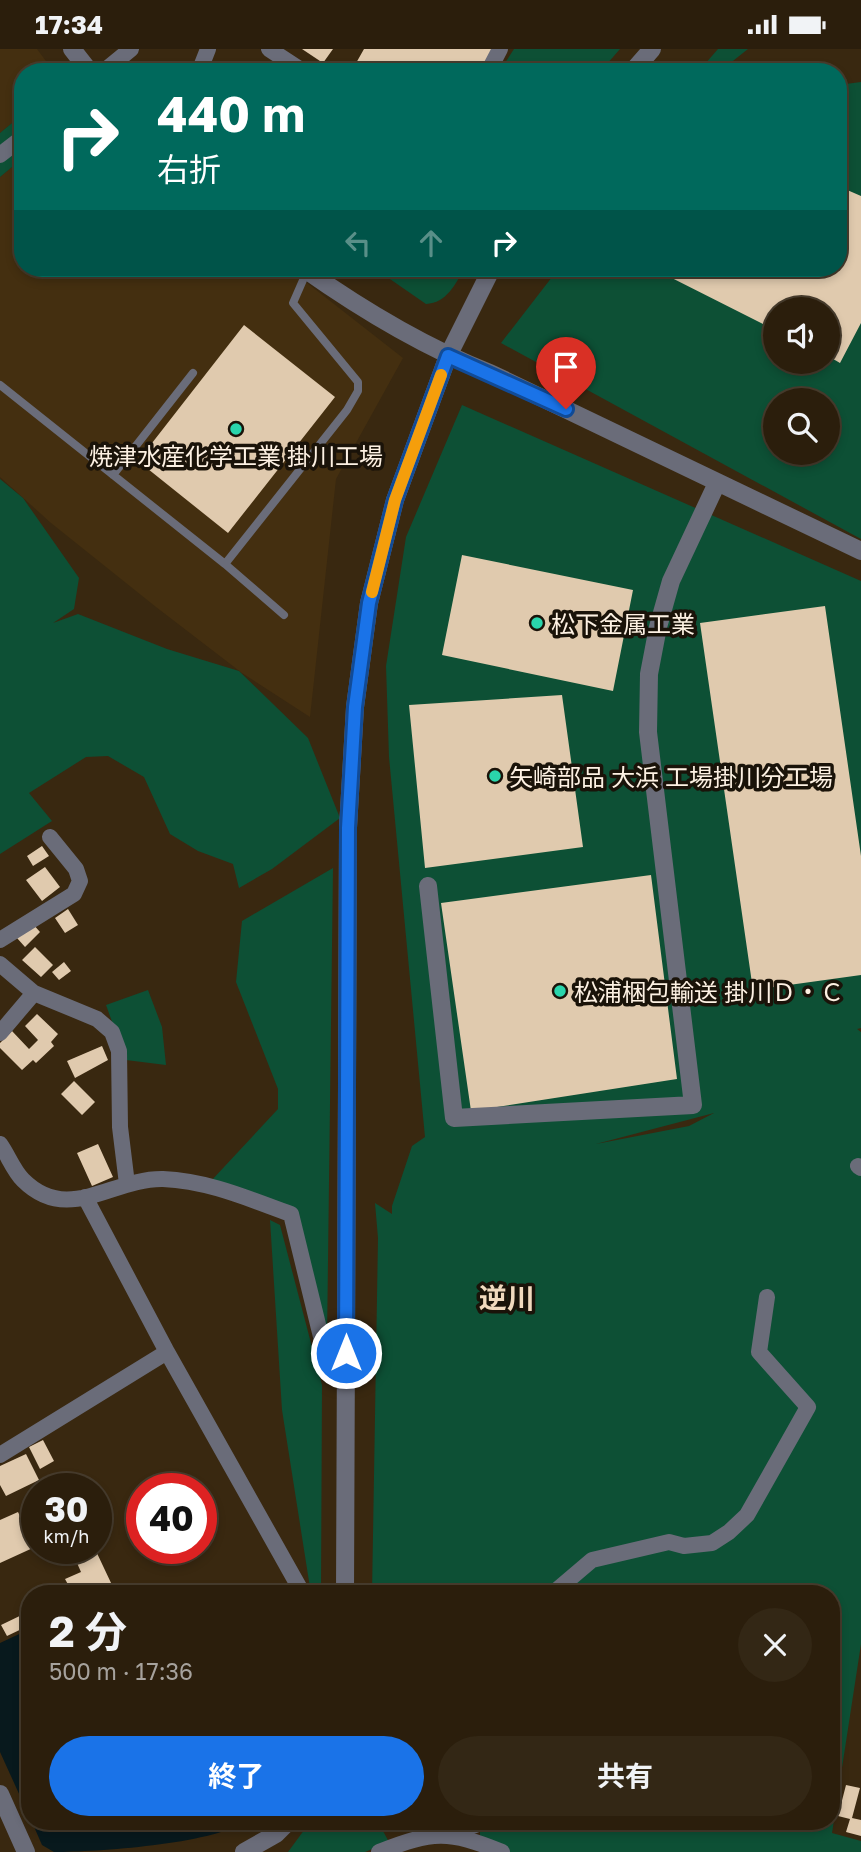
<!DOCTYPE html>
<html lang="ja">
<meta charset="utf-8">
<style>
:root{--surface:#2b1e0c;--page:#332715;--text:#f1f3f6;--muted:#a6a29d;--line:#473c2d;--accent:#1a73e8}
body{margin:0;font-family:"Golos Text","Noto Sans JP",sans-serif;background:var(--page);color:var(--text);height:100vh;display:flex;flex-direction:column;font-size:26px;white-space:nowrap}
*{box-sizing:border-box;margin:0}
p{font-size:23px;color:var(--muted)}
.icon{flex:none;width:38px;height:38px;fill:none;stroke:currentColor;stroke-width:2;stroke-linecap:round;stroke-linejoin:round}
.map{position:relative;flex:1;overflow:hidden}
.details{position:absolute;left:21px;top:1536px;width:819px;height:245px;display:flex;flex-direction:column;background:var(--surface);border-radius:28px;box-shadow:0 4px 10px #0003,0 0 0 2px var(--line)}
.details>*{flex:none}
.guide{position:absolute;left:14px;top:14px;width:833px;height:214px;border-radius:28px;box-shadow:0 4px 10px #0003,0 0 0 2px var(--line);background:#00695c;color:#fff;overflow:hidden}
.buttons{position:absolute;left:763px;top:248px;display:grid;gap:14px}
.buttons a{display:grid;place-items:center;width:77px;height:77px;border-radius:50%;background:var(--surface);box-shadow:0 4px 10px #0003,0 0 0 2px var(--line);font-size:35px}
.speed{position:absolute;left:21px;top:1424px;display:flex;gap:14px;font-size:35px;font-weight:700;text-align:center}
.speed>*{display:grid;place-content:center;width:91px;height:91px;border-radius:50%;background:var(--surface);box-shadow:0 4px 10px #0003,0 0 0 2px var(--line);line-height:1}
.speed small{font-size:18px;font-weight:400}
.speed .limit{border:10px solid #d22;background:#fff;color:#111}
.pin{position:absolute;display:grid;place-items:center;width:60px;height:60px;color:#fff;margin:-72px -30px;border-radius:50% 50% 50% 0;rotate:-45deg;box-shadow:0 0 7px #0007}
.pin .icon{rotate:45deg}
.me{position:absolute;width:77px;margin:-38px;rotate:0deg;stroke-linejoin:round;filter:drop-shadow(0 0 5px #0008)}
.turn{display:flex;align-items:center;gap:24px;height:147px;padding:0 28px;font-size:32px}
.turn .icon{width:91px;height:91px;stroke-width:2.5}
.turn b{display:block;font-size:49px;line-height:60px}
.lanes{display:flex;align-items:center;height:66px;padding:0 28px;background:#0003;justify-content:center;gap:35px;direction:ltr}
.lanes .off{opacity:.35}
.round{display:grid;place-items:center;flex:none;width:74px;height:74px;border-radius:37px;background:var(--page)}
.headline{display:flex;align-items:center;justify-content:space-between;height:119px;padding:0 28px}
h1{font-size:42px;font-weight:700;line-height:52px}
.button{display:flex;gap:14px;margin-top:auto;padding:14px 28px}
.button a{flex:1;height:80px;border-radius:42px;background:var(--accent);color:#fff;font-size:28px;font-weight:700;line-height:80px;text-align:center}
.button a+a{background:var(--page);color:var(--text)}
.status{display:flex;justify-content:space-between;align-items:center;height:49px;padding:0 35px;background:var(--surface);direction:ltr}
.status svg{height:19px;fill:currentColor}
.map>svg:first-child{display:block}
.built{fill:#442f10}
.green{fill:#0d5035;fill-rule:evenodd}
.water{fill:#08191d}
.building{fill:#e0caae}
.lines{fill:none;stroke-linecap:round;stroke-linejoin:round}
.service{stroke:#6a6c79;stroke-width:8}
.minor{stroke:#6a6c79;stroke-width:16}
.tertiary{stroke:#6a6c79;stroke-width:18}
.route-casing{stroke:#114b97;stroke-width:18}
.route{stroke:#1a73e8;stroke-width:12}
.slow{stroke:#f59e0b;stroke-width:12}
.poi-dot{fill:#2ad5ac;stroke:#1a1309;stroke-width:2.5}
.labels{text-anchor:middle;dominant-baseline:central;stroke-width:7;stroke-linejoin:round;paint-order:stroke}
.poi-label{font-size:24px;fill:#fdf1e3;stroke:#1a1309;text-anchor:start}
.quarter-label{font-size:28px;font-weight:bold;fill:#f1dabe;stroke:#1a1309}
</style>
<div class="status"><b>17:34</b><svg viewBox="0 0 49 12"><path d="M0 12V9h3v3zM5 12V6h3v6zM10 12V3h3v9zM15 12V0h3v12zM26 1h20v11H26zM47 4h2v5h-2z"/></svg></div>
<div class="map">
<svg width="861" height="1803" viewBox="0 0 861 1803">
<rect width="100%" height="100%" fill="#392810"/>
<!-- built -->
<path class="built" d="M0,0h37l17,23h-31v42l-23,19z
M23,109v110h265l115,90 -67,121 -26,238 -68,-44 -86,-66 -105,-84 -51,-46v-300z"/>
<!-- green -->
<path class="green" d="M514,0h106l-20,23h-101z
M718,0h30l-29,23h-21z
M861,33v457l-360,-196 58,-75h279v-183zM775,261h53v52h-53zM775,352h53v52h-53z
M23,65v44l-23,19v-44z
M374,219h91c-10,16 -18,35 -39,36z
M462,356l399,176v447l-4,1 4,3v612l-29,189 29,8v11h-352l-29,-14v-8l17,-8h334v-228h-459l6,-356 -3,-35 17,11v-8l20,-60 13,-9 -36,-380 -3,-91 20,-129zM714,1064l-25,13 -93,18z
M0,430l23,19 56,80 -5,31 -21,14 25,-9 89,35 72,22 69,67 32,80 -68,51 -33,19 -6,-24 -35,-13 -28,-17 -26,-57 -36,-21 -22,1 -57,36 23,28 -52,33z
M333,819l-6,472 -34,-130 -82,-29 67,-72v-20l-42,-107 6,-61z
M148,941l14,37 4,38 -40,-5 -20,-55z
M270,1171l10,5 42,160 -1,209h-10l-29,-184z
M310,1773h68l11,20 -24,10h-77z"/>
<!-- water -->
<path class="water" d="M30,1580v189l-30,-66v-109z
M32,1773h211c-30,22 -147,30 -189,30l-12,-7z"/>
<!-- building -->
<path class="building" d="M302,0h31l-10,14z
M364,0h129l-13,23h-129z
M838,137l23,10v127l-21,40 -12,-7v-46h-53v20l-123,-62h186z
M244,276l91,72 -107,136 -90,-72z
M462,506l171,35 -20,101 -171,-36z
M825,557l36,250v119l-108,15 -53,-367z
M562,646l21,152 -158,21 -16,-163z
M42,797l7,10 -16,10 -6,-10z
M45,818l15,20 -18,14 -16,-21z
M651,826l26,204 -206,32 -30,-208z
M68,860l10,16 -13,8 -10,-15z
M32,874l8,9 -15,15 -8,-9z
M35,898l18,18 -12,12 -19,-17z
M64,913l7,9 -12,9 -7,-8z
M37,965l21,20 -7,8 3,4 -18,17 -3,-3 -11,10 -22,-22v-5l12,-12 17,18 9,-9 -13,-14z
M102,997l6,14 -33,18 -8,-17z
M74,1032l21,21 -13,13 -21,-21z
M98,1095l15,33 -21,9 -15,-33z
M43,1391l11,21 -14,8 -11,-22z
M26,1405l13,26 -33,16 -6,-11v-19z
M18,1463l17,35 -35,16v-43z
M84,1500h11l17,36 -20,9h-30l9,-4 -6,-11 16,-7 -8,-18z
M30,1562v14l-23,11 -6,-11z
M846,1736l14,3 -8,30 9,2v16l-15,-4 4,-13 -12,-3z"/>
<g class="lines">
<!-- service -->
<path class="service" d="M0,336l225,179 59,51
M113,426l80,-102
M225,515l122,-154 11,-19v-9l-65,-79 14,-32"/>
<!-- minor -->
<path class="minor" d="M269,0l35,23
M103,23l28,-23
M199,23l9,-23
M488,23l12,-23
M0,106l23,-18
M0,891l74,-46 6,-13 -4,-12 -26,-32
M0,915l34,29 63,26 15,13 7,19 1,76 7,57
M0,984l34,-40
M0,1095c8,11 13,26 23,36 45,45 89,-2 140,-1 46,2 86,20 128,35l34,139h21
M858,1117l3,2
M85,1148l82,155 136,242
M0,1406l167,-103
M552,1545l40,-34 77,-18 15,4 28,-3 17,-11 18,-17 61,-108 -49,-55 8,-55
M452,1785l31,-12
M379,1803c54,-21 69,-22 123,0"/>
<!-- tertiary -->
<path class="tertiary" d="M72,0l18,23
M632,23l20,-23
M303,219c58,41 121,79 187,105l371,178
M428,837l26,232 239,-13 -45,-373 1,-58 9,-47 13,-46 46,-98
M345,1545l3,-766 7,-121 14,-104 26,-103 53,-144 44,-88
M0,1745l26,58
M244,1803l32,-18 12,-12"/>
</g>
<g class="lines">
<!-- route casing -->
<g class="route-casing">
<path id="route" d="M346,1304l2,-525 7,-121 14,-104 26,-103 53,-144 118,53"/>
</g>
<!-- route -->
<use href="#route" class="route"/>
<!-- slow -->
<path class="slow" d="M372,543l23,-92 46,-125"/>
</g>
<!-- markers -->
<g class="poi-dot">
<circle cx="236" cy="380" r="7"/>
<circle cx="537" cy="574" r="7"/>
<circle cx="495" cy="727" r="7"/>
<circle cx="560" cy="942" r="7"/>
</g>
<g class="labels">
<!-- poi labels -->
<g class="poi-label">
<text x="236" y="406" text-anchor="middle">焼津水産化学工業 掛川工場</text>
<text x="551" y="574">松下金属工業</text>
<text x="509" y="727">矢崎部品 大浜 工場掛川分工場</text>
<text x="574" y="942">松浦梱包輸送 掛川Ｄ・Ｃ</text>
</g>
<!-- quarter labels -->
<g class="quarter-label">
<text x="507" y="1248">逆川</text>
</g>
</g>
</svg>
<div class="buttons">
<a><svg class="icon" aria-label="sound" viewBox="0 0 24 24"><path d="M4 9h4l5-4v14l-5-4H4zM17 9q2 3 0 6"/></svg></a>
<a><svg class="icon" aria-label="search" viewBox="0 0 24 24"><circle cx="10" cy="10" r="6"/><path d="M15 15l6 6"/></svg></a>
</div>
<div class="speed"><div>30<small>km/h</small></div><div class="limit">40</div></div>
<div class="pin" style="left:566px;top:360px;background:#d93025"><svg class="icon" aria-label="arrive" viewBox="0 0 24 24"><path d="M6 21V4h12l-3 4 3 4H6"/></svg></div>
<svg class="me" style="left:346px;top:1304px" viewBox="-20 -20 40 40"><circle r="17" fill="#1a73e8" stroke="#fff" stroke-width="3"/><path d="M0-11L8 9 0 5-8 9z" fill="#fff"/></svg>
<div class="guide">
<div class="turn"><svg class="icon" aria-label="right" viewBox="0 0 24 24"><path d="M7 20v-9h11M14 6l5 5-5 5"/></svg><div><b>440 m</b>右折</div></div>
<div class="lanes"><svg class="icon off" aria-label="left" viewBox="0 0 24 24"><path d="M17 20v-9H6M10 6l-5 5 5 5"/></svg><svg class="icon off" aria-label="ahead" viewBox="0 0 24 24"><path d="M12 20V5M6 11l6-6 6 6"/></svg><svg class="icon" aria-label="right" viewBox="0 0 24 24"><path d="M7 20v-9h11M14 6l5 5-5 5"/></svg></div>
</div>
<section class="details">
<div class="headline"><div><h1>2 分</h1><p>500 m · 17:36</p></div><a class="round"><svg class="icon" aria-label="close" viewBox="0 0 24 24"><path d="M6 6l12 12M18 6L6 18"/></svg></a></div>
<div class="button"><a>終了</a><a>共有</a></div>
</section>
</div>
